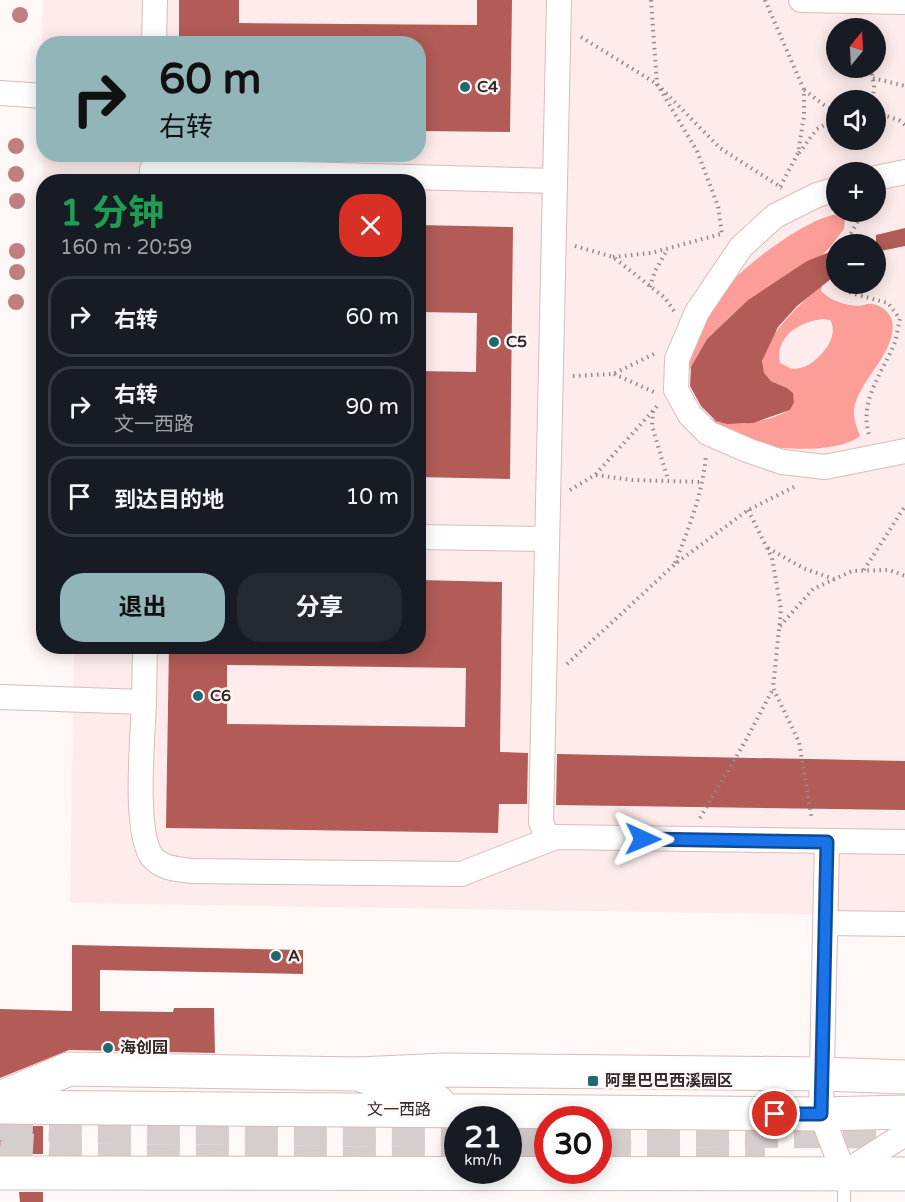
<!DOCTYPE html>
<html lang="zh">
<meta charset="utf-8">
<style>
:root{--surface:#171b24;--page:#242831;--text:#f1f3f6;--muted:#9ea1a6;--line:#363941;--accent:#92b5ba}
body{margin:0;font-family:"Varela Round","Noto Sans SC",sans-serif;background:var(--page);color:var(--text);height:100vh;display:flex;flex-direction:column;font-size:22px;white-space:nowrap}
*{box-sizing:border-box;margin:0}
p{font-size:20px;color:var(--muted)}
.icon{flex:none;width:33px;height:33px;fill:none;stroke:currentColor;stroke-width:2;stroke-linecap:round;stroke-linejoin:round}
.map{position:relative;flex:1;overflow:hidden}
.side{position:absolute;left:36px;top:174px;width:390px;height:480px;display:flex;flex-direction:column;background:var(--surface);border-radius:24px;box-shadow:0 3px 15px #0003}
.side>*{flex:none}
.banner{position:absolute;left:36px;top:36px;width:390px;height:126px;border-radius:24px;box-shadow:0 3px 15px #0003;background:#92b5ba;color:#111;overflow:hidden}
.needle{width:39px;rotate:18deg}
.controls{position:absolute;left:826px;top:18px;display:grid;gap:12px}
.controls a{display:grid;place-items:center;width:60px;height:60px;border-radius:50%;background:var(--surface);box-shadow:0 3px 15px #0003;font-size:30px}
.speed{position:absolute;left:444px;top:1106px;display:flex;gap:12px;font-size:30px;font-weight:700;text-align:center}
.speed>*{display:grid;place-content:center;width:78px;height:78px;border-radius:50%;background:var(--surface);box-shadow:0 3px 15px #0003;line-height:1}
.speed small{font-size:15px;font-weight:400}
.speed .limit{border:9px solid #d22;background:#fff;color:#111}
.pin{position:absolute;display:grid;place-items:center;width:51px;height:51px;color:#fff;margin:-26px;border:3px solid #fff;border-radius:50%;box-shadow:0 2px 6px #0007}
.me{position:absolute;width:66px;margin:-33px;rotate:91deg;stroke-linejoin:round;filter:drop-shadow(0 0 4px #0008)}
.turn{display:flex;align-items:center;gap:21px;height:126px;padding:0 24px;font-size:27px}
.turn .icon{width:78px;height:78px;stroke-width:2.5}
.turn b{display:block;font-size:42px;line-height:51px}
.round{display:grid;place-items:center;flex:none;width:63px;height:63px;border-radius:24px;background:var(--page)}
.summary{display:flex;align-items:center;justify-content:space-between;height:102px;padding:0 24px}
h1{font-size:36px;font-weight:700;line-height:45px;color:#1e9e55}
.cta{display:flex;gap:12px;margin-top:auto;padding:12px 24px}
.cta a{flex:1;height:69px;border-radius:24px;background:var(--accent);color:#111;font-size:24px;font-weight:700;line-height:69px;text-align:center}
.cta a+a{background:var(--page);color:var(--text)}
ul{padding:0;list-style:none}
li{display:flex;align-items:center;gap:18px;height:81px;margin:0 12px 9px;padding:0 12px;border:3px solid var(--line);border-radius:24px}
li div{flex:1}
li b{display:block;font-size:22px}
li em{font-style:normal}
.map>svg:first-child{display:block}
.built{fill:#fdeceb;fill-rule:evenodd}
.water{fill:#fc9d97;fill-rule:evenodd}
.building{fill:#b25b57;fill-rule:evenodd}
.lines{fill:none;stroke-linecap:round;stroke-linejoin:round}
.highway-tunnel{stroke:#d6cecd;stroke-width:33;stroke-dasharray:33 16;stroke-linecap:butt}
.lane-casing{stroke:#dabcb9;stroke-width:14}
.street-casing{stroke:#dabcb9;stroke-width:26}
.secondary-casing{stroke:#dabcb9;stroke-width:35}
.primary-casing{stroke:#dabcb9;stroke-width:35}
.path{stroke:#938a89;stroke-width:4;stroke-dasharray:1.5 4.5;stroke-linecap:butt}
.lane{stroke:#fff;stroke-width:12}
.street{stroke:#fff;stroke-width:24}
.secondary{stroke:#fff;stroke-width:33}
.primary{stroke:#fff;stroke-width:33}
.tree{fill:#be7e82}
.route-casing{stroke:#114b97;stroke-width:15}
.route{stroke:#1a73e8;stroke-width:10}
.poi-dot{fill:#1e6a70;stroke:#fef8f7;stroke-width:2}
.labels{text-anchor:middle;dominant-baseline:central;stroke-width:5;stroke-linejoin:round;paint-order:stroke}
.poi-label{font-size:16px;font-weight:bold;fill:#342827;stroke:#fef8f7;text-anchor:start}
.street-label{font-size:16px;fill:#342827;stroke:#fef8f7}
</style>
<div class="map">
<svg width="905" height="1202" viewBox="0 0 905 1202">
<rect width="100%" height="100%" fill="#fef8f7"/>
<!-- built -->
<path class="built" d="M43,0h862v916l-835,-13 4,-256 344,-1v-464l-374,-1 -4,-77zM837,28h39v40h-39zM44,44h374v110h-374zM837,100h39v40h-39zM837,172h39v40h-39zM837,244h39v40h-39z"/>
<!-- water -->
<path class="water" d="M839,214l6,4 -1,11 -14,18 -8,8 -15,7 -59,38 -41,39 -18,32c-3,-24 28,-76 46,-93 22,-21 74,-61 104,-64z
M822,285l-1,6c10,10 23,14 38,15 4,0 9,-3 13,-2 9,1 18,8 20,17 6,30 -34,60 -38,88 -1,9 3,19 6,27 -19,16 -77,15 -101,8 -17,-5 -41,-15 -53,-28 26,14 58,7 84,-6 14,-30 -20,-19 -27,-39 -8,-27 40,-70 59,-86zM823,319l7,1c10,16 -9,39 -24,46 -4,2 -10,3 -14,3l-12,-6c-6,-26 20,-42 43,-44z"/>
<!-- building -->
<path class="building" d="M179,0h60v23l238,2v-25h35l-2,132 -92,-1v-87h-239z
M418,225l95,2 -3,252 -92,-2v-106l58,1 1,-59 -59,-1z
M905,228v18l-29,6v-17z
M837,249v25l-40,32 -19,21 -16,34 2,12 7,8 16,7 6,5 1,9 -4,8 -37,13 -26,1 -11,-3 -15,-15 -11,-20 1,-19 16,-28 41,-39 59,-39z
M418,580l84,2 -2,170 28,1 -1,51h-28l-1,29 -332,-5 3,-182h249zM227,665l239,3 -1,59 -238,-3z
M557,754l348,7v49l-349,-5z
M72,945l231,5v24l-203,-4v41l73,1 1,-4h40l1,45 -146,-3 -69,28v-69l72,2z
M0,1126h43v28h-43z
M19,1192h24v10h-23z"/>
<g class="lines">
<!-- highway-tunnel -->
<path class="highway-tunnel" d="M0,1124l87,3 371,4
M508,1131h40
M598,1131l307,1
M0,1148l57,4 401,3
M508,1156h40
M598,1156l167,2"/>
<!-- lane casing -->
<g class="lane-casing">
<path id="lane" d="M844,1202v-27"/>
</g>
<!-- street casing -->
<g class="street-casing">
<path id="street" d="M801,0l104,2
M154,44l1,-44
M0,93l44,3
M152,170l403,11
M876,178l29,-6
M837,189l-20,6 -42,21 -34,31 -44,65 -20,47 -1,31 14,25 18,18 39,17 35,12 43,5 80,-16
M418,537l129,2
M0,697l144,5c-1,33 -11,133 9,156 10,11 26,11 39,13l269,3 95,-37 349,5
M144,702l1,-56
M548,840l-7,-18 18,-822
M827,841l-6,273 23,59 61,-39
M825,923l80,1"/>
</g>
<!-- secondary casing -->
<g class="secondary-casing">
<path id="secondary" d="M0,1098l69,-29 289,5 87,-4 377,4 83,3"/>
</g>
<!-- primary casing -->
<g class="primary-casing">
<path id="primary" d="M358,1074l80,28
M0,1107l821,7 84,-2
M0,1173l905,1"/>
</g>
<!-- path -->
<path class="path" d="M651,0l6,84 40,67 21,55 4,29
M765,0l39,90v26l-6,37 -18,34
M581,37l76,47 63,64 62,40
M871,68l3,18 -1,14
M873,78l32,8
M804,90l24,18 9,3
M876,113l23,7 6,5
M799,153l18,-24 20,-11
M845,244l18,-32
M575,246l38,11 52,41 9,13
M613,257l38,-4 70,-19
M837,270l-2,12 16,11 37,10 12,16c-2,7 -3,16 -5,23 -12,30 -38,61 -25,95
M650,287l5,-16 12,-21
M614,374l40,18
M573,376l40,-2 43,-21
M653,411l-1,15 16,54
M596,475l36,5 70,2
M570,490l25,-15 64,-71
M748,510l24,48 9,51 -8,79 26,54 13,78
M768,548l35,20 31,11
M675,563c14,-35 28,-71 31,-108
M864,570l41,-64
M780,626l33,-37 39,-18 37,-1 16,6
M567,664l108,-100 73,-54 46,-23
M700,818l46,-78 27,-51"/>
<!-- lane -->
<use href="#lane" class="lane"/>
<!-- street -->
<use href="#street" class="street"/>
<!-- secondary -->
<use href="#secondary" class="secondary"/>
<!-- primary -->
<use href="#primary" class="primary"/>
</g>
<!-- trees -->
<g class="tree">
<circle cx="20" cy="15" r="8"/>
<circle cx="16" cy="146" r="8"/>
<circle cx="16" cy="174" r="8"/>
<circle cx="17" cy="201" r="8"/>
<circle cx="17" cy="251" r="8"/>
<circle cx="17" cy="272" r="8"/>
<circle cx="16" cy="302" r="8"/>
</g>
<g class="lines">
<!-- route casing -->
<g class="route-casing">
<path id="route" d="M643,839l184,3 -6,272h-46"/>
</g>
<!-- route -->
<use href="#route" class="route"/>
</g>
<!-- markers -->
<g class="poi-dot">
<circle cx="465" cy="87" r="6"/>
<circle cx="494" cy="342" r="6"/>
<circle cx="198" cy="696" r="6"/>
<circle cx="276" cy="956" r="6"/>
<circle cx="108" cy="1048" r="6"/>
<rect x="587" y="1075" width="12" height="12" rx="3"/>
</g>
<g class="labels">
<!-- poi labels -->
<g class="poi-label">
<text x="477" y="87">C4</text>
<text x="506" y="342">C5</text>
<text x="210" y="696">C6</text>
<text x="288" y="956">A</text>
<text x="120" y="1048">海创园</text>
<text x="605" y="1081">阿里巴巴西溪园区</text>
</g>
<!-- street labels -->
<g class="street-label">
<text x="399" y="1110">文一西路</text>
</g>
</g>
</svg>
<div class="controls">
<a><svg class="needle" viewBox="-14 -14 28 28"><path d="M0-13l5 13h-10z" fill="#e53935"/><path d="M0 13l5-13h-10z" fill="#9ea1a6"/></svg></a>
<a><svg class="icon" aria-label="sound" viewBox="0 0 24 24"><path d="M4 9h4l5-4v14l-5-4H4zM17 9q2 3 0 6"/></svg></a>
<a>+</a>
<a>−</a>
</div>
<div class="speed"><div>21<small>km/h</small></div><div class="limit">30</div></div>
<div class="pin" style="left:775px;top:1114px;background:#d93025"><svg class="icon" aria-label="arrive" viewBox="0 0 24 24"><path d="M6 21V4h12l-3 4 3 4H6"/></svg></div>
<svg class="me" style="left:643px;top:839px" viewBox="-20 -20 40 40"><path d="M0-17L14 15 0 8-14 15z" fill="#1a73e8" stroke="#fff" stroke-width="4"/></svg>
<div class="banner">
<div class="turn"><svg class="icon" aria-label="right" viewBox="0 0 24 24"><path d="M7 20v-9h11M14 6l5 5-5 5"/></svg><div><b>60 m</b>右转</div></div>
</div>
<section class="side">
<div class="summary"><div><h1>1 分钟</h1><p>160 m · 20:59</p></div><a class="round" style="background:#d93025;color:#fff"><svg class="icon" aria-label="close" viewBox="0 0 24 24"><path d="M6 6l12 12M18 6L6 18"/></svg></a></div>
<ul>
<li><svg class="icon" aria-label="right" viewBox="0 0 24 24"><path d="M7 20v-9h11M14 6l5 5-5 5"/></svg><div><b>右转</b></div><em>60 m</em></li>
<li><svg class="icon" aria-label="right" viewBox="0 0 24 24"><path d="M7 20v-9h11M14 6l5 5-5 5"/></svg><div><b>右转</b><p>文一西路</p></div><em>90 m</em></li>
<li><svg class="icon" aria-label="arrive" viewBox="0 0 24 24"><path d="M6 21V4h12l-3 4 3 4H6"/></svg><div><b>到达目的地</b></div><em>10 m</em></li>
</ul>
<div class="cta"><a>退出</a><a>分享</a></div>
</section>
</div>
